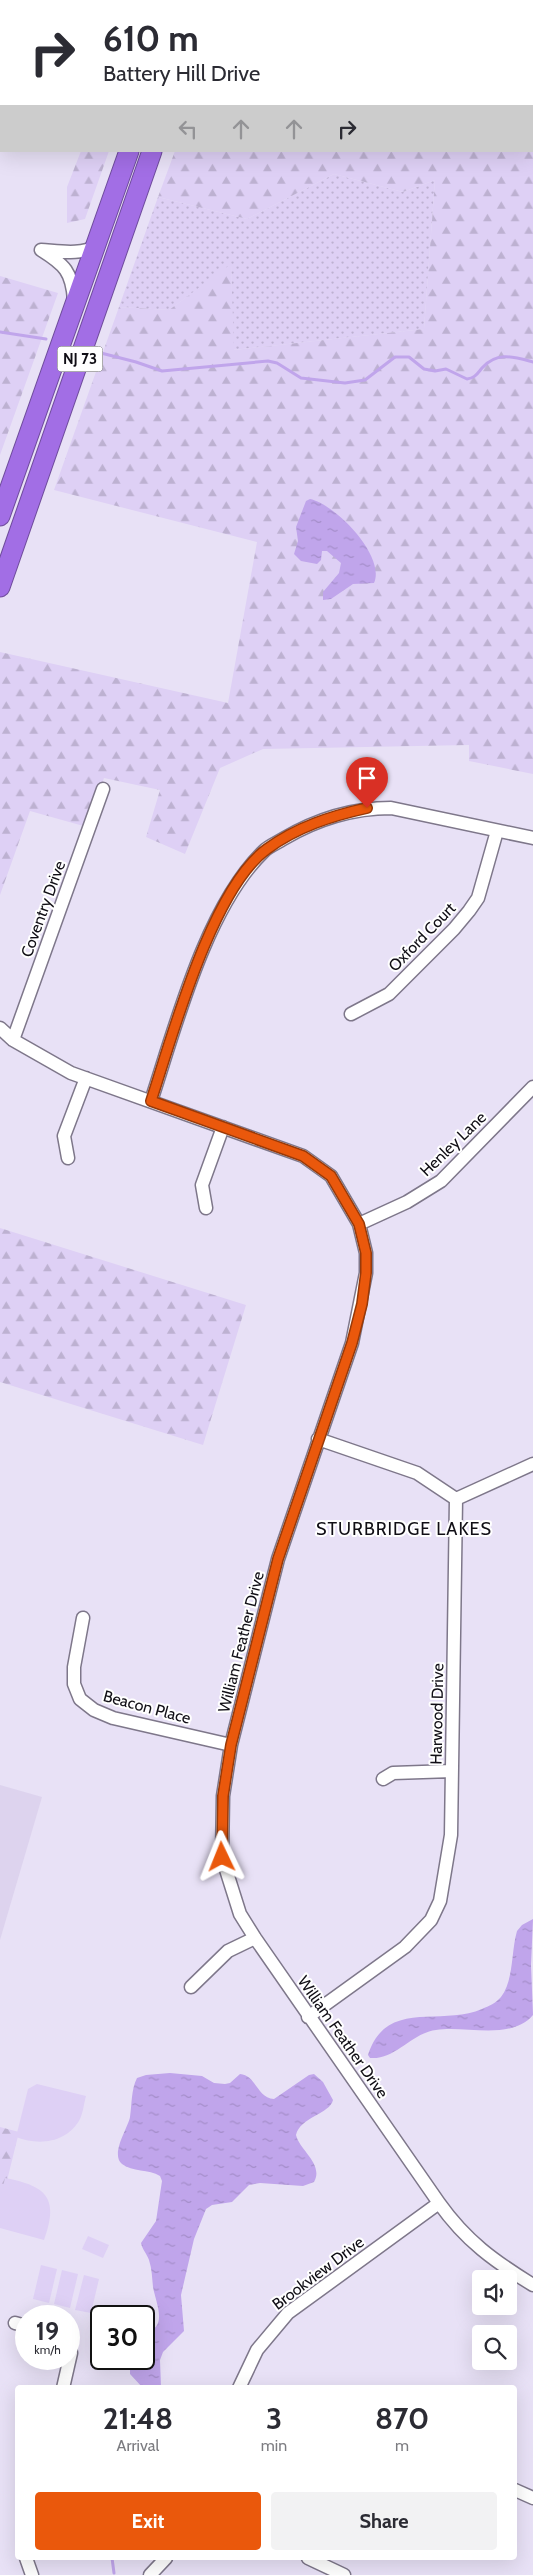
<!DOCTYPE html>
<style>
:root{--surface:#fff;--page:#f2f2f3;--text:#2b2b33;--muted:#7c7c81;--accent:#ea580c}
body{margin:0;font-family:Cabin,sans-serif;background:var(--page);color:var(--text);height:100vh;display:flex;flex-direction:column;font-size:19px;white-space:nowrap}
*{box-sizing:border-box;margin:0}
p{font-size:16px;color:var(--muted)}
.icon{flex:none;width:28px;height:28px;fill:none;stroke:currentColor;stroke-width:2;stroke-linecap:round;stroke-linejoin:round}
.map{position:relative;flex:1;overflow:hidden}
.sheet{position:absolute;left:15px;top:2385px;width:502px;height:175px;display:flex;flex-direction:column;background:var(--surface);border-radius:5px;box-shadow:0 5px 20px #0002}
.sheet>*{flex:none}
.top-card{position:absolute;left:0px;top:0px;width:534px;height:152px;box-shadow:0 5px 20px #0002;background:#fff;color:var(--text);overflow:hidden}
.tools{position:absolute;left:472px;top:2270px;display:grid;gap:10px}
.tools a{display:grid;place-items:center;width:45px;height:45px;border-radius:5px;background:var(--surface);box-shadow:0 5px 20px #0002;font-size:25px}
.speed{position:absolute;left:15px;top:2305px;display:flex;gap:10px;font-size:25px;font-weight:700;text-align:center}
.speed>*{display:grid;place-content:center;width:65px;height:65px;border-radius:50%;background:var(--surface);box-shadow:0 5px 20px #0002;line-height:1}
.speed small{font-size:12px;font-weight:400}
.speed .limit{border:2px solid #111;border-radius:8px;background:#fff;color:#111}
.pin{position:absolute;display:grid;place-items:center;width:42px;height:42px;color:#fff;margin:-51px -21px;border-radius:50% 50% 50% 0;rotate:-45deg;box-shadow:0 0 5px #0007}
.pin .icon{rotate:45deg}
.me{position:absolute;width:55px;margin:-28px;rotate:358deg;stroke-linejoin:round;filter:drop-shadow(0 0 4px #0008)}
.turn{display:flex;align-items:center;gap:18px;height:105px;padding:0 20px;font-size:22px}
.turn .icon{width:65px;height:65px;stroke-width:2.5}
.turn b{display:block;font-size:35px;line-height:42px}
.lanes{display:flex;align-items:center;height:48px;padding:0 20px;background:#0003;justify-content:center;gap:25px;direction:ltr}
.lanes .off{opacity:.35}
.eta{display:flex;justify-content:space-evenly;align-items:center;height:85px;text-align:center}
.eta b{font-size:30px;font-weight:700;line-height:35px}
.primary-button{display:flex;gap:10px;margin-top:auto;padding:10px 20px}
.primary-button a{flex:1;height:58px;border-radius:5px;background:var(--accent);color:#fff;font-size:20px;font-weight:700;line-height:58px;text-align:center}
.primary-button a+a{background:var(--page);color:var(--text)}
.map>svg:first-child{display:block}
.built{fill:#ddd3ee}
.grass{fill:url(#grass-dots)}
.forest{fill:url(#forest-firs)}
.green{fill:#ded0f5}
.water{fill:url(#water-ripples)}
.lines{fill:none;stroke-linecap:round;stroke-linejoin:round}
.stream{stroke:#c0a5eb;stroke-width:3}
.minor-casing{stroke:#7e778a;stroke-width:15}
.highway-casing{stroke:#6f4c9c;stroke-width:21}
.minor{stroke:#fff;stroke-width:12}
.highway{stroke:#a26ee5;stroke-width:19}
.route-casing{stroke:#983908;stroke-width:12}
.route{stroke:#ea580c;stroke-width:9}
.labels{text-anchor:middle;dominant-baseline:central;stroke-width:4;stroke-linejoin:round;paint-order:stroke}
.shield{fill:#fff;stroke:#58565b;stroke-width:1}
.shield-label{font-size:15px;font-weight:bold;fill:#100e15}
.street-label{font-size:16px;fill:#100e15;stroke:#fff}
.neighbourhood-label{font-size:18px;letter-spacing:1px;fill:#100e15;stroke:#fff}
</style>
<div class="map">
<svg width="533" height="2575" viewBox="0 0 533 2575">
<defs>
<pattern id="grass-dots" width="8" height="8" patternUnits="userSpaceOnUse" patternTransform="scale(1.25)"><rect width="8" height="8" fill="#ded0f5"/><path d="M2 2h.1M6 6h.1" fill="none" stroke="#bdb1d1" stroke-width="1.8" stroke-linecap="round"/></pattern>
<pattern id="forest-firs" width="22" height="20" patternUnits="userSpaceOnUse" patternTransform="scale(1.25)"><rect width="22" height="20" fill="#ded0f5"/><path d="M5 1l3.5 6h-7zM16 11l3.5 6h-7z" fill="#bdb1d1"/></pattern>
<pattern id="water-ripples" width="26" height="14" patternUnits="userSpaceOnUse" patternTransform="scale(1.25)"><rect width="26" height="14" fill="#c0a5eb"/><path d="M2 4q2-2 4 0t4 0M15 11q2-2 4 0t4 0" fill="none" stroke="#a48dc9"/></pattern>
</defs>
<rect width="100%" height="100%" fill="#e8e1f6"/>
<!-- built -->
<path class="built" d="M0,1785l42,12 -42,143z"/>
<!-- grass -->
<path class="grass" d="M334,174l69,18 32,-12 -11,149 -191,21 -2,-85 -62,45 -50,-3 39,-110 89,22z"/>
<!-- forest -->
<path class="forest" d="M0,0h162l-161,1 -1,67z
M228,0h305v774l-64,-13v-16l-206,4 -43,19 -35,86 -39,-17 14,-47 -56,-12 -17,49 -57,-16 -30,84v-243l228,51 29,-161 -203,-52 65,-183 50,3 62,-46 3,86 190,-21 11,-149 -32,12 -69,-18 -87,45 -89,-22 17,-46h357v-150z
M81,151h28l-24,68 -18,4v-36z
M0,276l58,17 -58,162z
M0,1228l246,77 -43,140 -203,-63z
M0,2127l19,5 -19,77z"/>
<!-- green -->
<path class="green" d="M37,2084l49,12c-2,7 -3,17 -6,23 -13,24 -41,27 -64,18l12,-48z
M5,2178c42,8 54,20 39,62l-44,-12v-28z
M88,2236l21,9 -6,13 -21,-9z
M41,2265l16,4 -8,34 -16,-4z
M62,2270l16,4 -8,34 -16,-4z
M84,2275l15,4 -8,34 -16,-3z"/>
<!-- water -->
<path class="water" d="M310,499c25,5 76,57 64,84l-21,1 -22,15 -8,1v-8l16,-19 2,-10 -14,-12h-5l-1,9 -4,4 -16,-3 -7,-7 4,-13 -2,-14 10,-26z
M533,1919l-2,46 2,50c-22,26 -68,10 -97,15 -25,3 -40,30 -66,28l-2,-3c18,-57 73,-28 114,-46 7,-3 14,-6 19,-12 13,-17 10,-46 16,-66l5,-6z
M170,2073l32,3 12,7 11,1 5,-1 10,-9c16,1 17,24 34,25l35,-24 5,-1 9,8 10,18c-3,14 -33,17 -37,35 4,16 28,29 18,47l-11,4 -43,-3 -11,2 -17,17 -20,3 -6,4 -12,30 -13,56 3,36 -21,21 -3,8 1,27h-19l-12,-13v-15h14v-26c25,-5 12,-29 9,-46 -1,-9 -1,-18 -4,-27 -2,-6 -7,-11 -8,-17l15,-22 6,-40 -2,-5c-11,-7 -28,-4 -38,-12 -12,-10 6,-36 8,-47 2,-13 1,-27 7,-39l9,-3z"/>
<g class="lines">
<!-- stream -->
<path class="stream" d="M0,332l46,7
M101,353l35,9 26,9 106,-10 9,2 24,15 44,5 20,-3 30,-23h14l15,12 11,2 11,-2 21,10c8,-1 10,-5 15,-11 15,-17 32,-11 51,-6
M112,2558l2,15"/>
<!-- minor casing -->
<g class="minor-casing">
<path id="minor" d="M74,300c-2,-28 -9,-35 -33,-50 17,1 41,6 56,-5
M351,1014l38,-20 65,-65 15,-18 9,-13 19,-67
M0,1028l13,12 58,33 232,83 28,20 28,48 7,29v20l-14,70 -74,216 -47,186 -8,51 -1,61 18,57 15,24 184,265c27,38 55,58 94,82
M13,1040l90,-251
M151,1101c25,-76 55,-194 113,-250 5,-5 13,-8 19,-12 34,-20 68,-31 108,-31l142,30
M68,1158l-4,-22 22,-58
M206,1208l-4,-23 21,-58
M359,1224l48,-22 34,-21 92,-94
M456,1499l77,-35
M83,1618l-9,49v17l6,15 14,11 19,8 118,27
M383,1779l10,-6 59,-2
M191,1987l37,-36 27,-13
M308,2017l97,-70 26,-27 9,-19 11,-66 5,-336 -39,-26 -99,-34
M15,2323l11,3
M63,2388l8,-35 -2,-11
M239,2388l18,-38 31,-37 151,-110
M515,2490l18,8
M26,2558l6,17
M308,2558l36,17
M150,2575l16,-17"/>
</g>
<!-- highway casing -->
<g class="highway-casing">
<path id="highway" d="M183,1v-1
M205,1v-1
M0,516l129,-365
M0,587l152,-436"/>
</g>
<!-- minor -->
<use href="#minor" class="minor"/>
<!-- highway -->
<use href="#highway" class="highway"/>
</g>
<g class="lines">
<!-- route casing -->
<g class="route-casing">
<path id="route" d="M222,1857l1,-61 8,-51 47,-186 74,-216 10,-39 4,-31v-20l-7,-29 -28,-48 -28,-20 -152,-55c21,-64 61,-213 116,-252 30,-22 64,-33 100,-41"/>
</g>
<!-- route -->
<use href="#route" class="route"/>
</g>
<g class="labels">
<!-- shield labels -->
<rect class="shield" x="57.5" y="346.5" width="45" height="25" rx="4"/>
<g class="shield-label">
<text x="80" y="359">NJ 73</text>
</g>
<!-- street labels -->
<g class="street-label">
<text transform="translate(43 909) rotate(-70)">Coventry Drive</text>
<text transform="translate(422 937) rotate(-46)">Oxford Court</text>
<text transform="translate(453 1144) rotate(-44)">Henley Lane</text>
<text transform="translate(241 1642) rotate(-76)">William Feather Drive</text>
<text transform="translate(147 1707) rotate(15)">Beacon Place</text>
<text transform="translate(437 1714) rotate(-89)">Harwood Drive</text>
<text transform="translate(343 2037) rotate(55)">William Feather Drive</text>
<text transform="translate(318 2273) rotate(-37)">Brookview Drive</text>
</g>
<!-- neighbourhood labels -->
<g class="neighbourhood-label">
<text x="404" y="1529">STURBRIDGE LAKES</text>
</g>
</g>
</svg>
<div class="tools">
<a><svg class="icon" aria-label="sound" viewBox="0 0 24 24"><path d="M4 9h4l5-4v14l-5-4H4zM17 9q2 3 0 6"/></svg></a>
<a><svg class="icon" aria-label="search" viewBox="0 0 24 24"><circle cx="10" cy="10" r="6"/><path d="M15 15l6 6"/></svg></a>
</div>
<div class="speed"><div>19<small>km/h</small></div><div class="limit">30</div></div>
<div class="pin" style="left:367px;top:808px;background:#d93025"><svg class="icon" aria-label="arrive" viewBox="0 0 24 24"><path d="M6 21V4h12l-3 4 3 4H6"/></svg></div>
<svg class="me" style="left:222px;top:1857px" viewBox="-20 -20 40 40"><path d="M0-17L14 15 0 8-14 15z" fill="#ea580c" stroke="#fff" stroke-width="4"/></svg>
<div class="top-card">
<div class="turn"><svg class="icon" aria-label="right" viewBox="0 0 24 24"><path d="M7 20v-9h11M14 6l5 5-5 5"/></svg><div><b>610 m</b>Battery Hill Drive</div></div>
<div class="lanes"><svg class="icon off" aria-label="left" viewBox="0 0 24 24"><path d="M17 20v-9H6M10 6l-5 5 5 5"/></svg><svg class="icon off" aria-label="ahead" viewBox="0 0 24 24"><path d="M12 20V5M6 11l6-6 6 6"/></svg><svg class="icon off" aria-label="ahead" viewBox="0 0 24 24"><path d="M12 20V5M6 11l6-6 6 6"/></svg><svg class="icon" aria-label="right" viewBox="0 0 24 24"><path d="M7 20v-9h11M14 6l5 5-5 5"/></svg></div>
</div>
<section class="sheet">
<div class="eta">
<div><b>21:48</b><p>Arrival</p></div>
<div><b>3</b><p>min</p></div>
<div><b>870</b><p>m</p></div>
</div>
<div class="primary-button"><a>Exit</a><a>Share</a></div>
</section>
</div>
